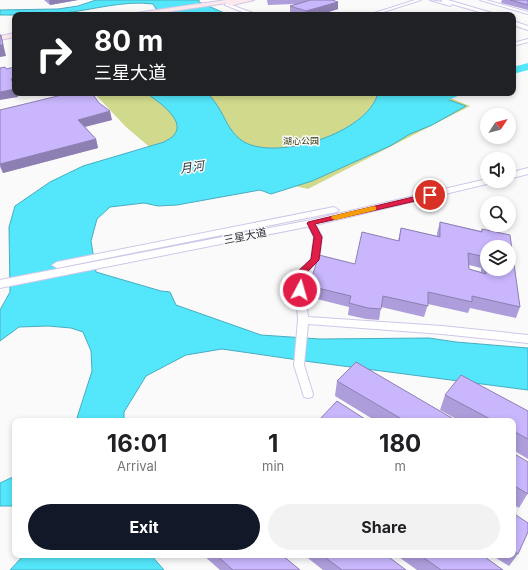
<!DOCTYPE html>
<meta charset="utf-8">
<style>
:root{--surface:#fff;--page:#f2f2f2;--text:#202124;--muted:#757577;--accent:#111827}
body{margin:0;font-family:Inter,"Noto Sans SC",sans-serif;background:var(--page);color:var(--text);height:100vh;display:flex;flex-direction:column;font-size:15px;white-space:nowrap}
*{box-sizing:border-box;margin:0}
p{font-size:13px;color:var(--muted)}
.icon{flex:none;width:22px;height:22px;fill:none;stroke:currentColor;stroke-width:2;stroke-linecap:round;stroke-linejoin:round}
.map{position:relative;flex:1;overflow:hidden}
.sheet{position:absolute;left:12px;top:418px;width:504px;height:140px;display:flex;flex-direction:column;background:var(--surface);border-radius:8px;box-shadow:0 2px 6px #0003}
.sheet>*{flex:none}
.guide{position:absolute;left:12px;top:12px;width:504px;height:84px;border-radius:8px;box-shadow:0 2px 6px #0003;background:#202124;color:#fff;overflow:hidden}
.needle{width:26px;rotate:54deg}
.buttons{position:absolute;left:480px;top:108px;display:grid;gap:8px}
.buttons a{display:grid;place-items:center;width:36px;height:36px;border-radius:50%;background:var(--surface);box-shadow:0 2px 6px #0003;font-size:20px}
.pin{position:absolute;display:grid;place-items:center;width:34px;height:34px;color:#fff;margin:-17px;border:2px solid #fff;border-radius:50%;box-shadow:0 1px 4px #0007}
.me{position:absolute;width:44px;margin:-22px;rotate:6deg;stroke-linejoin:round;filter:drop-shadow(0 0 3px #0008)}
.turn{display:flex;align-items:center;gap:14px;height:84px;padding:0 16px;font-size:18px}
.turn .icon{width:52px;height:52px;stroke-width:2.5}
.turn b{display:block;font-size:28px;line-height:34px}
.eta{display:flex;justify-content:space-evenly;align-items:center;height:68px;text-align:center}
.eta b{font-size:24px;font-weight:700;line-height:28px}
.cta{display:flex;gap:8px;margin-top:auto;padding:8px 16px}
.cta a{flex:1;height:46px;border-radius:24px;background:var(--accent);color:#fff;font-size:16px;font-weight:700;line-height:46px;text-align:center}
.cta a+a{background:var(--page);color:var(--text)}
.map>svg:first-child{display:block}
.green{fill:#d1da8c}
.water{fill:#54e6fb;stroke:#48adc0}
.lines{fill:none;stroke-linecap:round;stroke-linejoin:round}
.river{fill:#54e6fb;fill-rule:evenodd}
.minor-casing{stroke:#cfc7e9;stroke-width:2}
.tertiary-casing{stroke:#cfc7e9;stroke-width:2}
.secondary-casing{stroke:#cfc7e9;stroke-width:2}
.minor{fill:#fff;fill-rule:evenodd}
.tertiary{fill:#fff;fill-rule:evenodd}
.secondary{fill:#fbe9eb;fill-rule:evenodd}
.wall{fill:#ad9dda;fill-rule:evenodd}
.shaded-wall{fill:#8d7fb1}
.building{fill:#c9b6fd;stroke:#8d7fb1;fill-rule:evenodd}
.route{fill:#e11d48;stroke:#92132f}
.slow{fill:#f59e0b}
.labels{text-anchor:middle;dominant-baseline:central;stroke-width:3;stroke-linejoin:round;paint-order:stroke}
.far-park-label{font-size:9px;fill:#31350a;stroke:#fafafa}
.street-label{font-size:11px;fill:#2b2835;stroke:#fafafa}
.water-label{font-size:12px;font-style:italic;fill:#233c40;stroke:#fafafa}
</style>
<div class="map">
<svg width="528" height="570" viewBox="0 0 528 570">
<rect width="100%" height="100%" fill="#fafafa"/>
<!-- green -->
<path class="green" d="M94,93h344l32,13 -162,83 -149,-34 -33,-28z"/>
<!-- water -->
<path class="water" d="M96,0h103v2l30,13h-69l-7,-11c-29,-4 -60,6 -89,9 -21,3 -43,2 -64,2v-5l58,-1 20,-3z
M146,93h62c4,6 9,11 12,17 7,12 11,24 24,32 34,19 124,-9 134,-49h51l37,13 -34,19 -22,9 -20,12 -78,35 -41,13 -11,-4 -83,15 -19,1 -14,-3 -34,4 -13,12 -6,22 5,31 65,19 9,1 6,13 85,30 59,4 109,-1 27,4 72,6v42l-216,-28 -90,-13 -36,6 -40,21 -22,36v9h-48l16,-50 -1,-20 -8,-19 -12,-4 -23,-2 -29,1 -19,14v-31l10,-18 -1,-65 6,-21 35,-24 33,-16 81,-24c3,-2 8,-4 10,-7 13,-15 -18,-35 -28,-42z
M15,476v30h-15v-23z
M24,555h127l13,15h-154z"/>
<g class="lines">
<!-- river -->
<path class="river" d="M528,63v7l-15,4v-7z
M444,93h16l-2,3 -36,15h-8l-2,-3 2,-3z"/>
<!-- minor casing -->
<g class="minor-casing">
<path id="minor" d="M415,0h6l-47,15h-6z
M480,0h6l42,12v2z
M226,3l30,11v1h-6l-25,-10z
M528,39v3l-15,4v-3z
M308,221h6l8,16 -3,23 -16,16 5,41 134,9 86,9v8l-86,-9 -134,-10 -4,41 9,29 -1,3 -4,1 -4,-1 -10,-32 4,-45 -3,-45 16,-16 3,-22 -7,-14z"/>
</g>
<!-- tertiary casing -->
<g class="tertiary-casing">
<path id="tertiary" d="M430,0l13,2 -2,-2h7l51,15h-9l-38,-11 -2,2z
M513,21l15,5v4l-15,-5z
M528,168v6l-19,5v-6z
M487,179v2h5l-1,2 -180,43 -311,62v-8l311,-60z
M334,207l5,3 -2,2 -280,56 -5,-3 5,-3z"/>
</g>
<!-- secondary casing -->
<g class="secondary-casing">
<path id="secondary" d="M226,0h28l-25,6 -2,-3 -80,12h-14l3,-2z
M15,33v4l-15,3v-4z"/>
</g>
<!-- minor -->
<use href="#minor" class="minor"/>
<!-- tertiary -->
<use href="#tertiary" class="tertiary"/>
<!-- secondary -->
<use href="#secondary" class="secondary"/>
</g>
<!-- wall -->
<path class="wall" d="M44,0h34l-28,5z
M267,0h41v1l30,1v7l-19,6h-25l-4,-2v-7l5,-2 -27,1z
M502,0h26v10l-27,-7z
M0,110l112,10 -27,7 11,12 2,9 -95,25 -3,-6z
M440,222l41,9 1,-2 38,78 -4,11 -46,-10 -2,5 -40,-9 -4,13 -43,-10 -2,13 -13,-1 -18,-4 1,-8 -40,-10v-11l46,-22 43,-23 3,-13 36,8v-3zM469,265l12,3v4l-12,-3z
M337,381l120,40h-81l-41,-25z
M445,395l83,16v48l-15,-9v-29h-53l-20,-11z
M513,453l15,40 -9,15 -6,-4z
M513,513l5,41 -9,12 -18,-11h22z
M203,555h79l18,15h-80z
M304,555h82l20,15h-83z
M396,555h86l21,15h-86z"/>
<!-- shaded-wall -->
<path class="shaded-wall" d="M49,0h29l-28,5z
M338,2v7l-19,6h-13v-4z
M1,35l5,21 -6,1v-12z
M15,78v8h-1l-3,-7z
M15,89v4h2l1,4 -18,3v-8z
M110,111l2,9 -32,8 -2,-8z
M96,139l2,9 -95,25 -3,-9z"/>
<!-- building -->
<path class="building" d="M311,0h21l6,2 -32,9 -16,-5z
M510,0h18v5z
M0,35h1l2,10h-3z
M5,67l1,2 9,-2v11l-4,1 4,8v2l-15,3v-24z
M70,93h22l7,10 11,8 -32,9 18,19 -96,25v-54z
M440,222l42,10v-3l28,6 10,72 -48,-11v6l-44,-10v14l-45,-10 -2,13 -13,-1 -19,-5 2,-7 -42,-10 10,-31 36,9 7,-32 37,9 2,-13 39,9zM487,247h22v22h-22zM468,253l17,4 1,17 -17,-5z
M356,362l101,59h-52l-68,-40z
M461,375l67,36v28l-15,-8v-10h-19l-49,-26z
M337,401l31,20h-50z
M513,453l15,9v32l-15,-9z
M513,513l15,10v9l-10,22 -5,-4z
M216,555h66l18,15h-67z
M322,555h64l20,15h-64z
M420,555h62l21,15h-62z"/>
<!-- route -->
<path class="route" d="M430,193l4,2 -1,2 -118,27 7,13 -3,23 -16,16 2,14 -1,2h-7l-3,-17 17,-16 3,-22 -7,-14 1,-1z"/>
<!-- slow -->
<path class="slow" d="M374,206l2,1v3l-41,10 -4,-2 1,-2z"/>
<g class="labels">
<!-- far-park labels -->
<g class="far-park-label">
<text x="301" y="140">湖心公园</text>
</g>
<!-- street labels -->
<g class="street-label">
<text transform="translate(245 236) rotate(-11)">三星大道</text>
</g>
<!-- water labels -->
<g class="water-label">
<text transform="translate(192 167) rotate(-9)">月河</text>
</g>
</g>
</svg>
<div class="buttons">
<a><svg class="needle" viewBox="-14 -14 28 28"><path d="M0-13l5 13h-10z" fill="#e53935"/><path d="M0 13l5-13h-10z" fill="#757577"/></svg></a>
<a><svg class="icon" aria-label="sound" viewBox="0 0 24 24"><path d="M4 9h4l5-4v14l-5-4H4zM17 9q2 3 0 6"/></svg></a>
<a><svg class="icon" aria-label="search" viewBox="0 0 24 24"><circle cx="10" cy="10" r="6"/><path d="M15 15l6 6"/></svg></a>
<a><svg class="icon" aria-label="layers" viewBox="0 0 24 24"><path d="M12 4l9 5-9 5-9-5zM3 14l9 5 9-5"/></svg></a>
</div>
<div class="pin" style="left:430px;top:195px;background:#d93025"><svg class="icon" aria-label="arrive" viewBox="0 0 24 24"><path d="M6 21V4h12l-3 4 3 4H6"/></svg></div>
<svg class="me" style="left:300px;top:290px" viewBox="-20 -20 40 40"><circle r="17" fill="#e11d48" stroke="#fff" stroke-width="3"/><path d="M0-11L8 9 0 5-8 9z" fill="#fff"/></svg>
<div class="guide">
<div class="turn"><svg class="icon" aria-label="right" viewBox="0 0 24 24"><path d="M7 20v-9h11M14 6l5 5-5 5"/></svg><div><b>80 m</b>三星大道</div></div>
</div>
<section class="sheet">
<div class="eta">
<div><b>16:01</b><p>Arrival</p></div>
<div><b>1</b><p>min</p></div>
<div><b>180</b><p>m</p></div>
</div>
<div class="cta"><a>Exit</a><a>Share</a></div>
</section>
</div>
